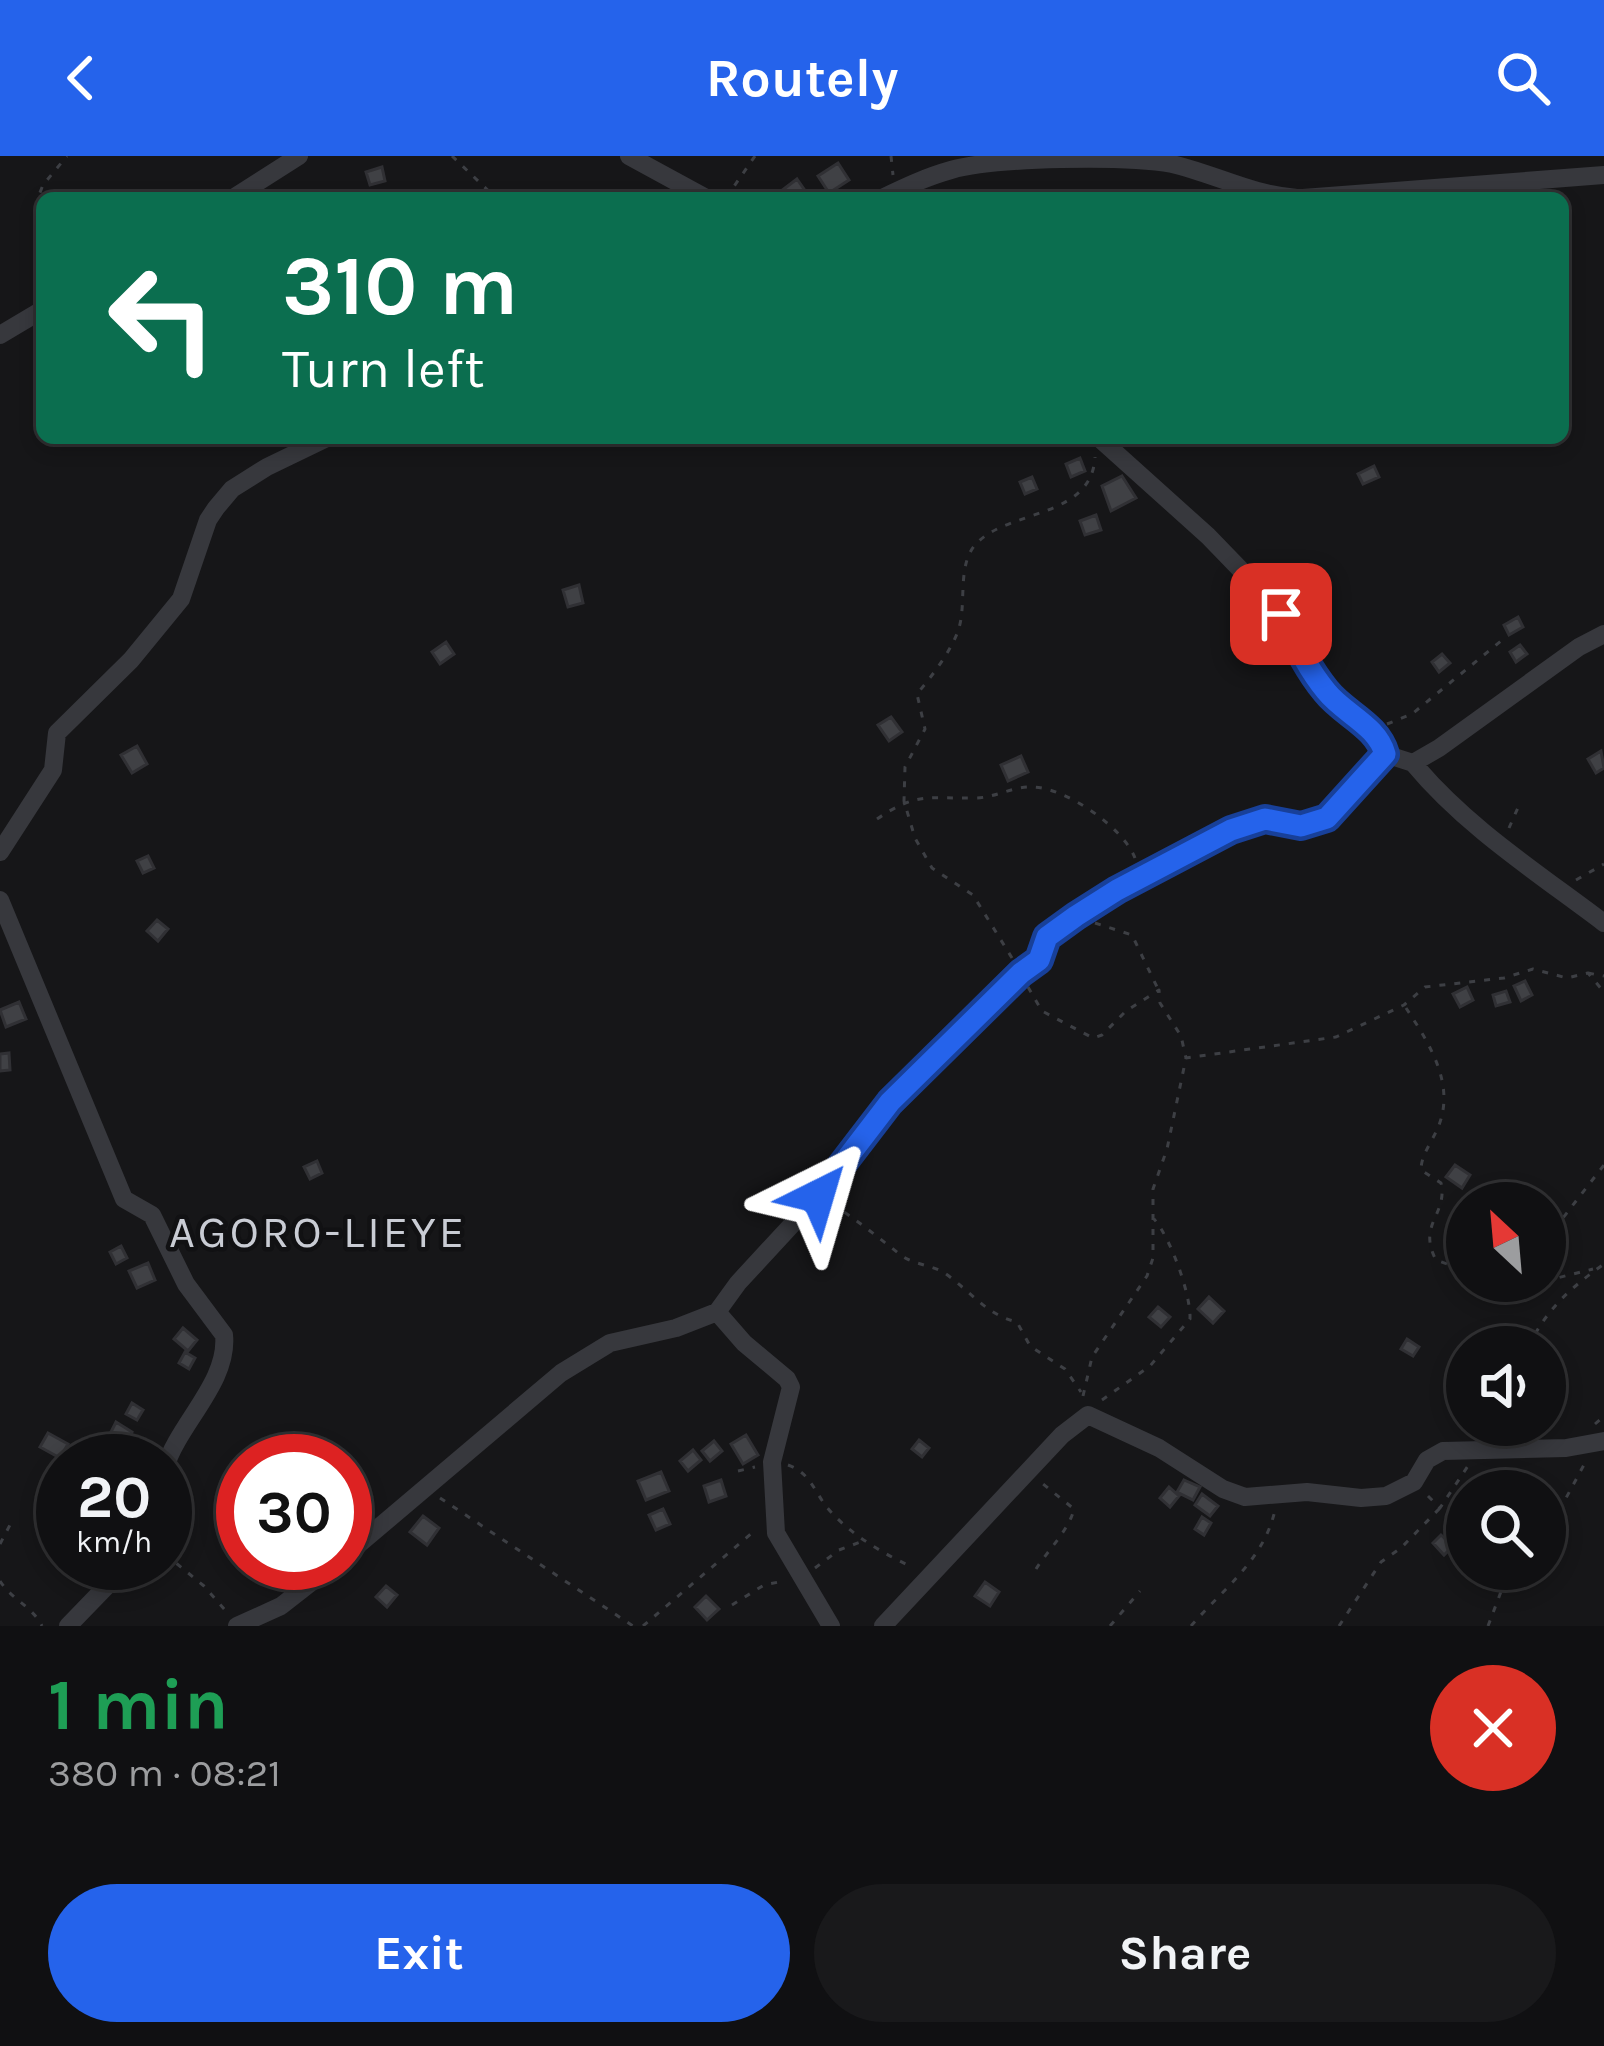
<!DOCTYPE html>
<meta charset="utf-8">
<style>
:root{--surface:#101012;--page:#19191b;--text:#f1f3f6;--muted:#9c9d9f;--line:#303032;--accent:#2563eb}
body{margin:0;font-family:Karla,sans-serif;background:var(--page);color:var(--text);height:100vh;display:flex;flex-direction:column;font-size:45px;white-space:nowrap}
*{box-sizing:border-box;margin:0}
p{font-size:39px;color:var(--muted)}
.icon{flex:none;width:66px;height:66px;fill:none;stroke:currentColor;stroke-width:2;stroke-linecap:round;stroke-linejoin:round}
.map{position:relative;height:1470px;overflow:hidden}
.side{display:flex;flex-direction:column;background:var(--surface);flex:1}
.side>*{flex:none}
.hud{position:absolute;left:36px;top:36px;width:1533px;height:252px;border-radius:18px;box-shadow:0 6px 18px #0003,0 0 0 3px var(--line);background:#0b6e4f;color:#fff;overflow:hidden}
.needle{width:78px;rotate:334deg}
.tools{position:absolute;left:1446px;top:1026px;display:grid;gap:24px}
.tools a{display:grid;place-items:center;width:120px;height:120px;border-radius:50%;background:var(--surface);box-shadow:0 6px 18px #0003,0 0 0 3px var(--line);font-size:60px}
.speed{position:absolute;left:36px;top:1278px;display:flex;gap:24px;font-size:60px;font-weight:700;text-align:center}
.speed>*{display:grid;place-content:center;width:156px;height:156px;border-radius:50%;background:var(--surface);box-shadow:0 6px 18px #0003,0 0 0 3px var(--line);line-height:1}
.speed small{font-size:30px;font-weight:400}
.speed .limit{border:18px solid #d22;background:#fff;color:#111}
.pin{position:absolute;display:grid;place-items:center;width:102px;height:102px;color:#fff;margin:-51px;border-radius:24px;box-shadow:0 6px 18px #0006}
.me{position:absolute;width:132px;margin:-66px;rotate:40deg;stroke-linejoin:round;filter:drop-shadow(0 0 9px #0008)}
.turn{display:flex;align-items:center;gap:42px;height:252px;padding:0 48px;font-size:54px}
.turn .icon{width:156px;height:156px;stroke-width:2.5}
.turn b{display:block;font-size:84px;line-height:102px}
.round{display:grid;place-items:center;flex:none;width:126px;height:126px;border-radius:63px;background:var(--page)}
.headline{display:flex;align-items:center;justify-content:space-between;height:204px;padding:0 48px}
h1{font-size:72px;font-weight:700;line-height:90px;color:#1e9e55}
.button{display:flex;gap:24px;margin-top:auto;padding:24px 48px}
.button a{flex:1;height:138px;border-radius:72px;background:var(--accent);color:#fff;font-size:48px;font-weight:700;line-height:138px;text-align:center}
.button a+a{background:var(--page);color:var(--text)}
header{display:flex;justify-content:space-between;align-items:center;height:156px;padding:0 48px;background:var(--accent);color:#fff;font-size:54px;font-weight:700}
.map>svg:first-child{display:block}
.building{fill:#404145;stroke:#303034;stroke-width:3}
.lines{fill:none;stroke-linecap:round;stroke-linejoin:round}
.path{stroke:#3d3f44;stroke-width:3;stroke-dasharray:6 9;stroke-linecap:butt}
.minor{stroke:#37383d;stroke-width:18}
.route-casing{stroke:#184099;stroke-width:30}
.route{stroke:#2563eb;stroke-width:21}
.labels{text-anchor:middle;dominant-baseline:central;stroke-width:9;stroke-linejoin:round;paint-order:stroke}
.quarter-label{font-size:45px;letter-spacing:3px;fill:#c9ccd4;stroke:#111113}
</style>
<header><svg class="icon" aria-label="back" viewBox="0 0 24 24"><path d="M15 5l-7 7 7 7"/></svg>Routely<svg class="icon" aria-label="search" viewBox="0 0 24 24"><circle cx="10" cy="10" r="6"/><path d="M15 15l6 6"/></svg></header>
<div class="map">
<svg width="1604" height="1470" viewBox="0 0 1604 1470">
<rect width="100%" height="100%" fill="#161618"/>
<!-- building -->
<path class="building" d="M838,7l11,17 -20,13 -11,-17z
M382,11l3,14 -15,4 -4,-13z
M797,23l9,13 -10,6h-10l-5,-7z
M1080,302l5,13 -14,6 -5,-13z
M1374,310l5,11 -16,7 -5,-10z
M1122,320l14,22 -25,13 -9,-25z
M1032,321l5,12 -12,5 -5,-12z
M1096,359l5,15 -16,5 -5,-14z
M579,429l4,18 -15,4 -5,-17z
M1518,461l5,10 -14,8 -5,-10z
M446,486l8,12 -14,10 -8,-12z
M1520,489l7,9 -11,8 -6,-10z
M1442,498l8,9 -11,9 -7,-10z
M891,561l11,15 -13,9 -11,-16z
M137,590l10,18 -15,9 -11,-18z
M1601,595l3,17 -8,5 -8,-14z
M1021,600l7,16 -20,9 -7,-16z
M148,700l6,12 -11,5 -6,-12z
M157,764l11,9 -10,12 -11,-10z
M1525,825l7,14 -11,6 -7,-15z
M1467,831l6,13 -13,7 -7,-13z
M1506,835l4,11 -14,4 -3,-11z
M19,846l7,17 -20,8 -6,-17z
M9,897l1,17 -10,1v-17z
M317,1005l5,12 -12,6 -6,-12z
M1455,1009l15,10 -8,13 -16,-11z
M121,1090l6,12 -11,6 -6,-12z
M148,1107l7,17 -18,8 -8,-17z
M1209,1141l15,14 -11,12 -15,-14z
M1158,1151l12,10 -9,10 -12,-10z
M183,1172l14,12 -9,11 -14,-12z
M1407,1183l12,8 -6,9 -12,-7z
M185,1196l10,6 -6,11 -10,-6z
M132,1247l11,7 -6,10 -11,-6z
M116,1266l16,10 -5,10 -16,-10z
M48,1277l20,11 -8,14 -20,-11z
M746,1279l12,20 -15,9 -12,-20z
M919,1284l10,8 -7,9 -10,-8z
M714,1285l8,10 -12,10 -8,-10z
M693,1294l8,10 -13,11 -8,-10z
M242,1309l1,2v26l-14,-14z
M661,1316l8,19 -23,9 -8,-19z
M721,1324l5,16 -17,6 -5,-16z
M1184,1324l16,7 -7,13 -16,-8z
M1169,1331l10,9 -9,11 -10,-9z
M1202,1338l16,12 -8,10 -15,-11z
M663,1353l7,15 -14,6 -7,-15z
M423,1360l16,12 -12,17 -17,-13z
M1202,1361l9,6 -7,12 -9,-6z
M1441,1379l12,11 -9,9 -11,-12z
M985,1426l14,10 -9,14 -15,-10z
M386,1430l11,9 -10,12 -11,-10z
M706,1440l13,13 -12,11 -12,-13z"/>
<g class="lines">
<!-- path -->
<path class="path" d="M452,0l44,42
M891,0l2,19
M289,42l6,-8
M726,42l29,-42
M42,49l-5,-5 6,-15 24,-29
M693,284l4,-2
M1387,568l25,-10 89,-73
M877,663c41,-28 53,-20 98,-21 19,0 36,-11 55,-11 34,-1 93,40 105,71
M1509,672l11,-25
M1576,724l28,-16
M1095,767l37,12 26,54
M1012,802l-39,-63 -41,-27 -17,-30 -11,-37 1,-34 20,-38 -8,-35c14,-17 33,-41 41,-63 10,-28 -3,-69 21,-90 33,-31 113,-24 116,-84
M1588,817l16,3
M1028,831l14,24 51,27 9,-3 24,-24 33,-21 1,13 21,33 5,22
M1406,852c23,35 49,75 33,117 -6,16 -18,29 -18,45l20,13c7,32 -24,41 -5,77l31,11
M832,1048c25,16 47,34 70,52 13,9 31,9 44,18 25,18 41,41 71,48l13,24 35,23 16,23
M1545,1085l59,-76
M1523,1125h17
M1545,1125l48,-12
M1528,1191c19,-38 41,-58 76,-83
M1083,1240l9,-39 55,-81 6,-18v-69l14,-40 19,-91 150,-21 68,-32 21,-18 79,-9 29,-9 34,9 21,-5 16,19
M1102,1244l48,-34 40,-47c1,-25 -20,-82 -36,-100
M1595,1268l9,-8
M788,1309c25,9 27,31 44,48 21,23 52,41 80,54
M738,1315l17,-4
M1428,1340l12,12 28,-42
M440,1342l193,128
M1545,1381l41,-76
M0,1388l12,-23
M165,1398l39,32 21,24
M815,1412l24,-18 24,-9
M1036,1413c12,-19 33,-39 38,-60l-31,-25
M0,1425c12,19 32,25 42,45
M732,1449l32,-20 20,-4
M643,1470l109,-93
M1110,1470l30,-35
M1191,1470c32,-37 73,-66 84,-116
M1339,1470l42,-64 20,-14 39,-40 27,26
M1488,1470l14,-37 16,-20"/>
<!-- minor -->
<path class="minor" d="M629,0l77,42
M233,42l66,-42
M882,42c23,-11 44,-21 69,-28 45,-13 176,-14 221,-6 43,10 80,31 125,34
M1303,42l301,-23
M0,179l42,-25
M1099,282l109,98 59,61 14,17 41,73 15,17 40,32 8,18
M1385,598l28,9 26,-15 140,-101 25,-13
M1413,607c53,64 125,110 191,160
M0,696l53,-82 4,-37 74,-73 50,-61 27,-79 8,-12 16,-19 35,-22 60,-29
M0,744l124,299 28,16 34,69 38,51c5,47 -46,89 -59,133
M717,1156l27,31 43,36 4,8 -19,75 4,71 55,93
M345,1400l216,-183 49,-30 66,-15 41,-16 21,-29 98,-106 54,-75 131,-129 18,-13 8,-23 29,-21 41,-26 114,-60 34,-11 36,7 26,-8 58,-64
M68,1470l61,-63
M237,1470l44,-20 55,-43
M883,1470l179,-191 26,-20 71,33 64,41 22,8 62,-5 54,6 25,-2 28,-14 13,-22 16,-9 123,-3 38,-7"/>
</g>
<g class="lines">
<!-- route casing -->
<g class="route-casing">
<path id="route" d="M818,1040l72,-94 131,-129 18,-13 8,-23 29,-21 41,-26 114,-60 34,-11 36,7 26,-8 58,-64c-8,-29 -41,-40 -59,-63 -19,-23 -32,-51 -45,-77"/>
</g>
<!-- route -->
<use href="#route" class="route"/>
</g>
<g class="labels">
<!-- quarter labels -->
<g class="quarter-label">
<text x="318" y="1076">AGORO-LIEYE</text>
</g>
</g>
</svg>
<div class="tools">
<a><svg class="needle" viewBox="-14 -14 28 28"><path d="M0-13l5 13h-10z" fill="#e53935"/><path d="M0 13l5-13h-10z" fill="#9c9d9f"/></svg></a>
<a><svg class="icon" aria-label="sound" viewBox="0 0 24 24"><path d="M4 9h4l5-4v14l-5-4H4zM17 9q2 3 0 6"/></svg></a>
<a><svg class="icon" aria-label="search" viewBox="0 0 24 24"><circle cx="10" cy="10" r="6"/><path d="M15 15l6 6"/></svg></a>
</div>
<div class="speed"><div>20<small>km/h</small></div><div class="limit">30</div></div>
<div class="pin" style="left:1281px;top:458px;background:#d93025"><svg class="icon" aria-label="arrive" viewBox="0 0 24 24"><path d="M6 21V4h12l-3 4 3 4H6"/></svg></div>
<svg class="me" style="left:818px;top:1040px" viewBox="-20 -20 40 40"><path d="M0-17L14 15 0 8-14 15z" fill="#2563eb" stroke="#fff" stroke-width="4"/></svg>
<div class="hud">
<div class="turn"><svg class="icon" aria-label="left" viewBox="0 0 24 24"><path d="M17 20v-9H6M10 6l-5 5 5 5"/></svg><div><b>310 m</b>Turn left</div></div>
</div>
</div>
<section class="side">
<div class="headline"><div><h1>1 min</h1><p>380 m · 08:21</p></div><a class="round" style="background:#d93025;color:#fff"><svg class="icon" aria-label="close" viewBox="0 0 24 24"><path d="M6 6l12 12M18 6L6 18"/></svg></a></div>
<div class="button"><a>Exit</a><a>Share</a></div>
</section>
